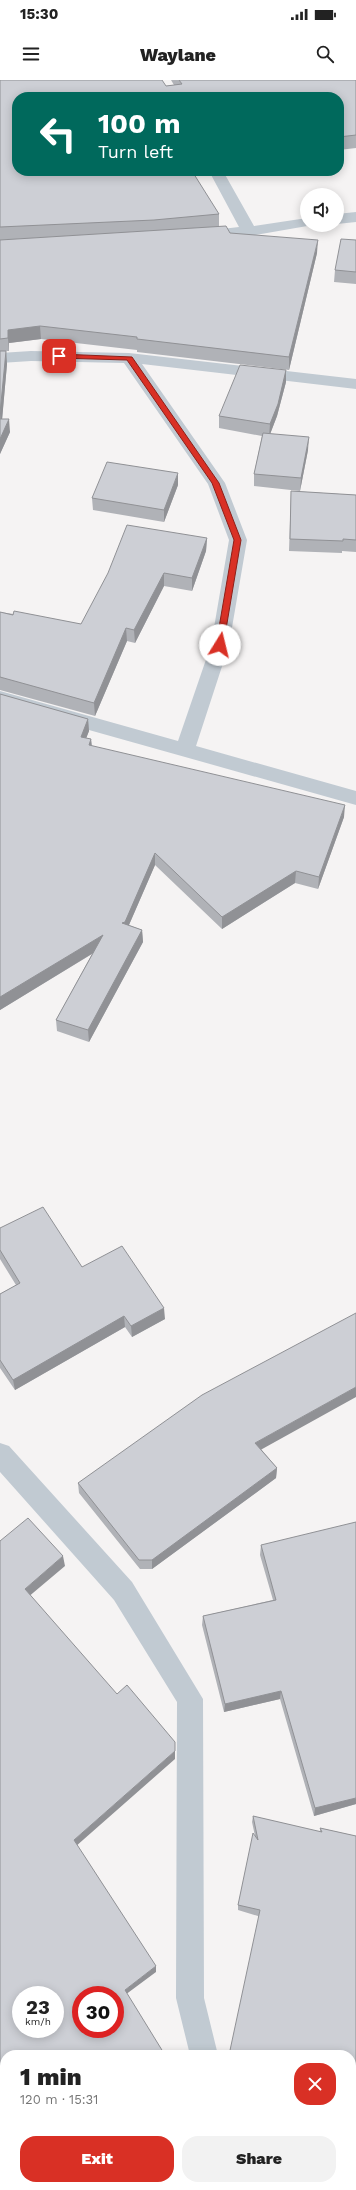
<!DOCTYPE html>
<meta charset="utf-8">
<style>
:root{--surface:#fff;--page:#f2f2f2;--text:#222;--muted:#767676;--accent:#d93025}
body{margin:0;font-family:"Work Sans",sans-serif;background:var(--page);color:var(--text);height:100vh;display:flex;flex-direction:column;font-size:15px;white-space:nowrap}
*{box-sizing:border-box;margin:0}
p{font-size:13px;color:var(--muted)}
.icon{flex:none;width:22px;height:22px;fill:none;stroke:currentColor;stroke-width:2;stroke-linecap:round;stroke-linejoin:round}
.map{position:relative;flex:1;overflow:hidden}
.drawer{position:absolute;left:0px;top:1970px;width:356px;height:140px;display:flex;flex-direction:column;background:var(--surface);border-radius:16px 16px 0 0;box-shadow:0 2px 10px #0003}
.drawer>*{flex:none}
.top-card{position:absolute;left:12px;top:12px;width:332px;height:84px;border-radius:16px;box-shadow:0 2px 10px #0003;background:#00695c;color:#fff;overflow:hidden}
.buttons{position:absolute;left:300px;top:108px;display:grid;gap:8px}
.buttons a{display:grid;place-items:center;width:44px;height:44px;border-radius:50%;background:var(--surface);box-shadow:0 2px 10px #0003;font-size:20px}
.speed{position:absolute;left:12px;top:1906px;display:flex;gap:8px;font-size:20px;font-weight:700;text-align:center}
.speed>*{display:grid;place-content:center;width:52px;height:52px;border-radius:50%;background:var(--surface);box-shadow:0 2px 10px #0003;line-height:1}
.speed small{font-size:10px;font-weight:400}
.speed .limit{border:6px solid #d22;background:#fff;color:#111}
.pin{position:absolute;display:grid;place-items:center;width:34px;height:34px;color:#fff;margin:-17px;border-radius:8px;box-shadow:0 2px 6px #0006}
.me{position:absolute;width:44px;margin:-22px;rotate:9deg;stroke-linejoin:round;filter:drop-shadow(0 0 3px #0008)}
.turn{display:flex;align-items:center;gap:14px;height:84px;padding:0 20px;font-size:18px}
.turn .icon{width:52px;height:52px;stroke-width:2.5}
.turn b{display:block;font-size:28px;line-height:34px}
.round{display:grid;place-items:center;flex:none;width:42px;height:42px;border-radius:16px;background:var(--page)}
.head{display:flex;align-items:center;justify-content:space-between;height:68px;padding:0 20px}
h1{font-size:24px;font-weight:800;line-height:30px}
.button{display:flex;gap:8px;margin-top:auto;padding:8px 20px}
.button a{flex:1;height:46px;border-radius:16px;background:var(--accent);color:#fff;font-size:16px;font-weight:800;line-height:46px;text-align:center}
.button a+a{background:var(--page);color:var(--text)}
.status{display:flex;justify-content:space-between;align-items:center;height:28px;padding:0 20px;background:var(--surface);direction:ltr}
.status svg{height:11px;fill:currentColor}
header{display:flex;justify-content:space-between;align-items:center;height:52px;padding:0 20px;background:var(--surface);font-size:18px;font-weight:800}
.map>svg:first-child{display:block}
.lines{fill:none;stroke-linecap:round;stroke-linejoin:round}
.street{fill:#c1cad2;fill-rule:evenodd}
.wall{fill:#b0b2b7}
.shaded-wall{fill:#909195}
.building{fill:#cdcfd5;stroke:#909195;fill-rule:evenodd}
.route{fill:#d93025;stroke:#8d1f18}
</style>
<div class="status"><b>15:30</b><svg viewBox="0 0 49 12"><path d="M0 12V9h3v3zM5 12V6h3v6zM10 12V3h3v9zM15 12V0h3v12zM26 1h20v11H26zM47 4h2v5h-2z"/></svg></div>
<header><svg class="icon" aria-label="menu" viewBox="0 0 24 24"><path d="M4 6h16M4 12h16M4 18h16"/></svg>Waylane<svg class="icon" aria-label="search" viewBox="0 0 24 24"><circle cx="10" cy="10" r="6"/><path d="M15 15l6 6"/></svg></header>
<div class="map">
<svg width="356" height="2110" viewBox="0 0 356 2110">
<rect width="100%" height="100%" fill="#f5f3f3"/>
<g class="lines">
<!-- street -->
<path class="street" d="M209,91h14l31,55 53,-8v7h6l-64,11 -48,4 -5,-2 -3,-3 3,-3 43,-5z
M356,132v10l-19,2v-10z
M31,271l98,2 227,26v10l-214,-25 83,119 22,57 -18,105 -33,101 160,45v14l-356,-100v-14l178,50 33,-96 18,-105 -21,-56 -84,-121 -93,-2 -31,2v-10z
M0,1363l9,3 123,136 71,117 1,299 14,57h-28l-14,-57 1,-296 -63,-102 -114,-128z
M351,2055l5,1v30l-5,-1z
M144,2105h34l-2,5h-34z"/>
</g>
<!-- wall -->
<path class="wall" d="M0,0l166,6 8,-1 -3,-5h185v68l-17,2v-53h-322l202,117v13l11,6 87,20 -28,117 -152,-18v-2l-96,-11 -32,4v8h-3l1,13 -5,55 8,13 -10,22z
M356,160v44l-22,-2 1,-12z
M286,302l-9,34 -7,18 38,16 -8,41 -46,-5v-12l8,-38 -43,-8v-12z
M178,405l-14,37 -71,-12 -1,-12z
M291,411l65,4v57l-14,-1v2l-53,-2z
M207,458l-1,13 -14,40 -28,-5 -29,57 -8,-2 -32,75 -95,-26v-78l81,12z
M0,614l88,25 1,12 -3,7 5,1 1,7 252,71 -26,72 -23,-6 -73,46 -67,-64 -26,60 13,5 1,12 -54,100 -32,-11 -1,-11 36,-66 -92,56z
M0,1148l82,39 83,52 -33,18 -7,-10 -110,63 -15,-22v-74l16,-9 -16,-26z
M261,1369l16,19 -1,10 -124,91h-12l-61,-76 -1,-10z
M261,1465l95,259 -42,12 -34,-117 -56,13 -22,-87 1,-9 70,-16 -13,-45z
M253,1736l67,16v-4l36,8v284l-5,-1v-64l-93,-139 -20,-6v-5l17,-69 -3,-14z"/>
<!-- shaded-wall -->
<path class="shaded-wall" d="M318,160l-1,13 -28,117v-13z
M40,246l1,13 -32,4v8l-1,-13v-8z
M6,271l1,13 -6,68 -1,-19z
M286,290v12l-9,34 -8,21 1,-13z
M9,339l1,13 -10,22v-15z
M309,357l-1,13 -8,41 1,-13z
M178,393v12l-14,37v-12z
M207,458l-1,13 -14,40v-13z
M164,493v13l-29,57 -1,-13z
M126,548l1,13 -32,75 -1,-13z
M88,639l1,12 -7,18 -1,-12z
M91,659l1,12 -3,-6z
M345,725l-1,12 -26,72 1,-12z
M155,773v12l-30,69 -3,-11z
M296,791l-1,12 -73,46v-12z
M142,850l1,12 -54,100 -1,-12z
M103,855v12l-103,63v-13z
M164,1228l1,11 -33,18 -1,-11z
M124,1236l1,11 -110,63 -2,-10z
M356,1307v10l-101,56v-10z
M277,1388l-1,10 -124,91v-9z
M63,1476l2,10 -38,32 -2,-9z
M281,1611l-1,8 -56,13 1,-8z
M175,1671v8l-100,88 -1,-7z
M356,1718v6l-42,12 1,-8z
M156,1886v6l-31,23v-5z
M136,2105h5l-6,5h-5z"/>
<!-- building -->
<path class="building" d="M0,0h162l4,6 16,-2 -3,-4h177v55l-17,2v-40h-322v74h175l27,43 -65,6 -154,7z
M226,146l4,7 88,7 -29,117 -152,-18v-2l-97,-11 -32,4v8l-8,1v-99z
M341,159l15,1v32l-21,-2z
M0,271h6l-6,62z
M240,285l46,5 -8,34 -8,20 -51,-8z
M0,339h9l-9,20z
M263,353l46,4 -8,41 -47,-4z
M107,382l71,11 -14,37 -72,-12z
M291,411l65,4v45l-13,-1v2l-53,-2z
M127,445l80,13 -15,40 -28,-5 -30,57 -8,-2 -32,75 -94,-26v-65l13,3 1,-4 67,13 27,-51z
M0,614l88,25 -7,18 10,2 -2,6 256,60 -26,72 -23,-6 -74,46 -67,-64 -30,69 -3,1 20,7 -54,100 -32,-10 47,-85 -103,62z
M43,1127l39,60 40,-21 42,62 -33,18 -7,-10 -111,64 -13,-20v-66l20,-11 -20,-33v-22z
M356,1233v74l-101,56 22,25 -125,92h-13l-61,-77 124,-88z
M28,1438l35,38 -38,33 92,105 10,-9 48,57v9l-101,89 82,126 -31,24 40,65h-160v130h131l-6,5h-130v-649zM21,1915h34v34h-34zM81,1915h34v34h-34z
M356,1442v276l-41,10 -34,-117 -56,13 -22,-88 73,-16 -15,-55z
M253,1736l69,16 -2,-4 36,8v280l-5,-1 1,-20h-1v-40h-122l31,-145 -22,-5 15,-72 5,7z"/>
<!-- route -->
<path class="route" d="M59,274l73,3 87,126 22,57 -18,107 -7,-2 18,-105 -22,-57 -85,-123 -70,-2 -1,-2z"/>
</svg>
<div class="buttons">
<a><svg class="icon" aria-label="sound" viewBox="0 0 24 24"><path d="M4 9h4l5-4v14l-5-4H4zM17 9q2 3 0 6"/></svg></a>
</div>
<div class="speed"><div>23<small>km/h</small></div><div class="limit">30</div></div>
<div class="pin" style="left:59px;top:276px;background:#d93025"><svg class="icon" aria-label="arrive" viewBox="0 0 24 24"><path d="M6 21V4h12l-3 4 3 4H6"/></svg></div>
<svg class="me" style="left:220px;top:565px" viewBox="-20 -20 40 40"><circle r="19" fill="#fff"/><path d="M0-13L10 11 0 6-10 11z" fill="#d93025"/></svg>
<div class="top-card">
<div class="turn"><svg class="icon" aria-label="left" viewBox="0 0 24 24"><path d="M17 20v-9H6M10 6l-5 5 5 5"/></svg><div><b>100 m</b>Turn left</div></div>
</div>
<section class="drawer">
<div class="head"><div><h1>1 min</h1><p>120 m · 15:31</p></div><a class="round" style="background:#d93025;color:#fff"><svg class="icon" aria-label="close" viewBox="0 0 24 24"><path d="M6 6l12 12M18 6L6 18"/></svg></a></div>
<div class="button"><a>Exit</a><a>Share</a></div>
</section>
</div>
